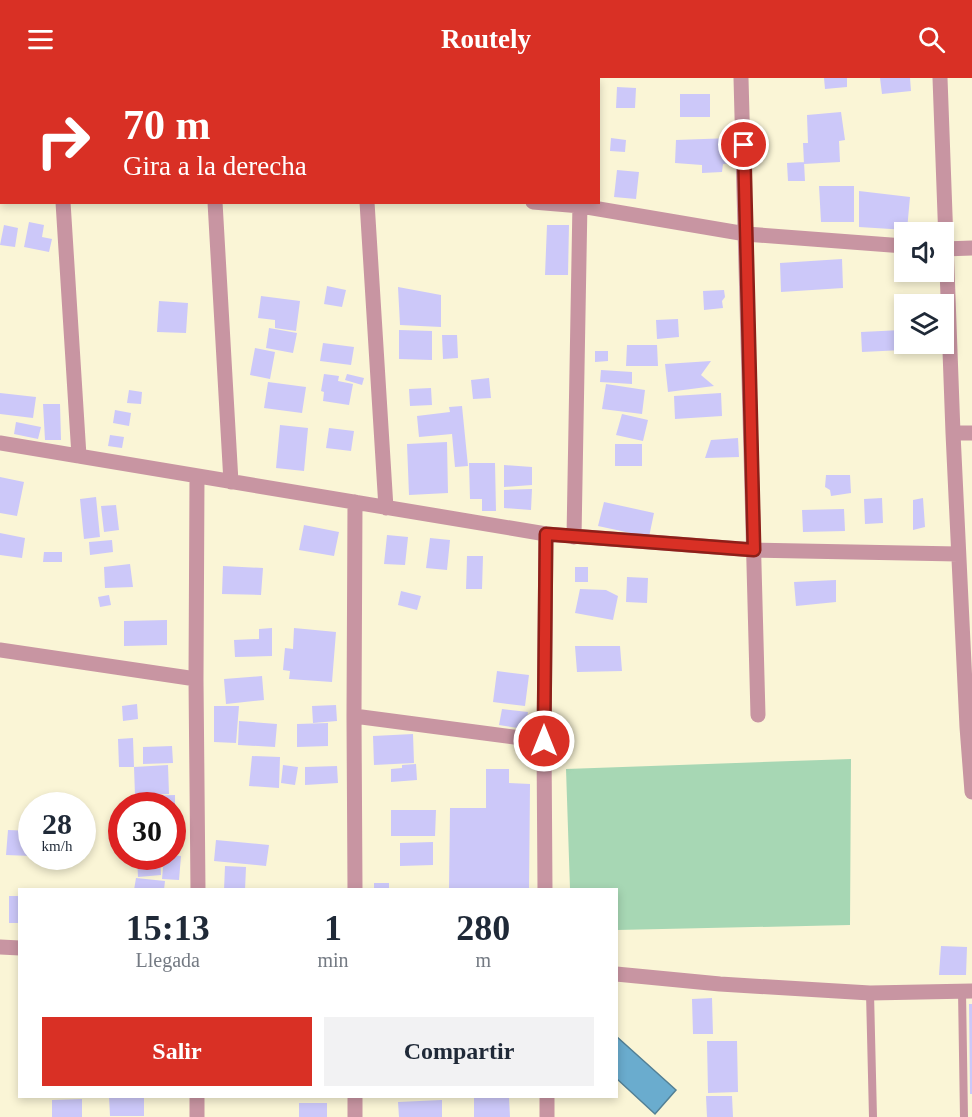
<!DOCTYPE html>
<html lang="es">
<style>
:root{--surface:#fff;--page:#f2f2f3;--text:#1f2937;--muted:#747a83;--accent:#d93025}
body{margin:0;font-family:Georgia,serif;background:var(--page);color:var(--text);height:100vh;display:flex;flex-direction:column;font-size:22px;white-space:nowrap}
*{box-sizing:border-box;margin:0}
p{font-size:20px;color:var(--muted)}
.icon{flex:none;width:33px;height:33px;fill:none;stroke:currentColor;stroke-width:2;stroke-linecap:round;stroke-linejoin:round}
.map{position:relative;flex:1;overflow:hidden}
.details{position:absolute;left:18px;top:810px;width:600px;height:210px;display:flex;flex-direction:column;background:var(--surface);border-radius:0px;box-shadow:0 3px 9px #0003}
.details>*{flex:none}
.hud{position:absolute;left:0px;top:0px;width:600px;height:126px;box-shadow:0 3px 9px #0003;background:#d93025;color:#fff;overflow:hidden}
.tools{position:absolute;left:894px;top:144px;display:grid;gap:12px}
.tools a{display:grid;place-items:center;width:60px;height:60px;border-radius:0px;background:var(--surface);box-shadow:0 3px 9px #0003;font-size:30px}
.speed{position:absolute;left:18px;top:714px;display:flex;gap:12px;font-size:30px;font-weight:700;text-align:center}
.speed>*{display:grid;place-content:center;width:78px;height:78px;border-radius:50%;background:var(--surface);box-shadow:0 3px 9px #0003;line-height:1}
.speed small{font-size:15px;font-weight:400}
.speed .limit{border:9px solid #d22;background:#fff;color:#111}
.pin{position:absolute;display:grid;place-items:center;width:51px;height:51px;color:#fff;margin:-26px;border:3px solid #fff;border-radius:50%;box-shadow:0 2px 6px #0007}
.me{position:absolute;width:66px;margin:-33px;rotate:0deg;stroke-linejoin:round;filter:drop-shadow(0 0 4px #0008)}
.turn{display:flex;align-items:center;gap:21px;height:126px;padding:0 24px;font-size:27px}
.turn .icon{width:78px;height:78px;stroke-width:2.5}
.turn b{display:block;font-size:42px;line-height:51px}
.eta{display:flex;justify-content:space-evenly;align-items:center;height:102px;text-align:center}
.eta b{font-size:36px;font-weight:700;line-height:42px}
.button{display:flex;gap:12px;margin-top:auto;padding:12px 24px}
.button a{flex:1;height:69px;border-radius:0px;background:var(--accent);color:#fff;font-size:24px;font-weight:700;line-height:69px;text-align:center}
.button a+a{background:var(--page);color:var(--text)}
header{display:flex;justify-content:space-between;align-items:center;height:78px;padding:0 24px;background:var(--accent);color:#fff;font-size:27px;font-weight:700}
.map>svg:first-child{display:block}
.green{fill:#a7d7b4}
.water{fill:#6aacce;stroke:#538095;stroke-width:1.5}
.building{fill:#ccc8f9}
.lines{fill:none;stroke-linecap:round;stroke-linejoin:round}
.service{stroke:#c895a2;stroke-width:8}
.minor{stroke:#c895a2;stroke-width:15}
.route-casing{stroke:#8d1f18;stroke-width:15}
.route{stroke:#d93025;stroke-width:10}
</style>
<header><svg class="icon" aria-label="menu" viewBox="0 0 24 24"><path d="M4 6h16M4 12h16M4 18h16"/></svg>Routely<svg class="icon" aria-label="search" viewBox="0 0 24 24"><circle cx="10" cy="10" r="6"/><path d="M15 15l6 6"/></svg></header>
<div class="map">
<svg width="972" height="1039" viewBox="0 0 972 1039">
<rect width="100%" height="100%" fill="#faf5d6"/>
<!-- green -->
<path class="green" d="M851,681l-1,166 -233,5 -1,-40 -46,-1 -4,-120z"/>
<!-- water -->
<path class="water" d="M616,958l60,54 -21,24 -38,-35z"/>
<!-- building -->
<path class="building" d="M824,0h23v9l-22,2z
M880,0h30l1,13 -29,3z
M617,9l19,1 -1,20h-19z
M680,16h30v23h-30z
M841,34l4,28 -6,1 1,21 -36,2 -1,-21h5l-1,-28z
M611,60l15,2 -1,12 -15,-1z
M732,60l1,25 -10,1 -1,8 -20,1v-8l-27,-2 1,-23z
M804,84l1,19h-17l-1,-18z
M617,92l22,2 -3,27 -22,-2z
M819,108h35v36h-33z
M859,113l51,6 -3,33 -48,-3z
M29,144l15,3 -2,12 10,2 -3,13 -25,-5z
M4,147l14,3 -3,19 -15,-2z
M547,147h22l-1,50h-23z
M842,181l1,29 -62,4 -1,-29z
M327,208l19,4 -4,17 -18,-3z
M398,209l43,8v32l-41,-2z
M724,212l1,7 -3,4 1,7 -19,2 -1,-19z
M261,218l39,5 -4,30 -21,-3v-8l-17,-2z
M159,223l29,2 -2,30 -29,-1z
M678,241l1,18 -22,2 -1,-19z
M269,250l28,5 -4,20 -27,-5z
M399,252l33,1v29l-33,-1z
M902,252l1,20 -41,2 -1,-20z
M442,257h15l1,23 -15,1z
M323,265l31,4 -3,18 -31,-4z
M627,267h30l1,21h-32z
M255,270l20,4 -5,27 -20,-4z
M595,273h13v10l-13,1z
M711,283l-10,14 13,11 -46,6 -3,-28z
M601,292l31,2v12l-32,-2z
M324,296l15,2 -1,5 15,3 -4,21 -26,-4 1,-9 -3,-1z
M347,296l17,4 -2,7 -17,-5z
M489,300l2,20 -18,1 -2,-19z
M268,304l38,5 -4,26 -38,-5z
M606,306l39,6 -3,24 -40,-5z
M431,310l1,17 -22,1 -1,-17z
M129,312l13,2 -1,12 -14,-1z
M0,315l36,4 -3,21 -33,-4z
M721,315l1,23 -47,3 -1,-23z
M43,326h17l1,36h-16z
M462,328l6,60 -13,1 -3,-33 -33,3 -2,-21 33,-4 -1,-5z
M115,332l16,3 -2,13 -16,-3z
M622,336l26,6 -5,21 -27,-6z
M16,344l25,5 -3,12 -24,-5z
M280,347l28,3 -4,43 -28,-3z
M329,350l25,3 -3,20 -25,-3z
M110,357l14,2 -2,11 -14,-2z
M738,360l1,19 -34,1 6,-18z
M447,364l1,51 -39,2 -2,-51z
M615,366h27v22h-27z
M469,385h26l1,48h-14v-12h-12z
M504,387l28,2v18l-28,2z
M826,397h24l1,18 -20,3 -1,-6 -5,-3z
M0,399l24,5 -7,34 -17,-3z
M532,411l-1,21 -27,-2v-18z
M96,419l4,40 -16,2 -4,-40z
M882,420l1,25 -18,1 -1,-25z
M923,420l2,29 -12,3v-30z
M604,424l50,11 -5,24 -51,-11z
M116,427l3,25 -15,2 -3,-26z
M844,431l1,22 -42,1 -1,-22z
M304,447l35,7 -5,24 -35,-6z
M0,455l25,5 -3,20 -22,-3z
M387,457l21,2 -3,28 -21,-1z
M430,460l20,2 -3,30 -21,-2z
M112,462l1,12 -23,3 -1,-13z
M44,474h18v10h-19z
M467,478h16l-1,33h-16z
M130,486l3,23 -28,1 -1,-21z
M223,488l40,2 -2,27 -39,-1z
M575,489h13v15h-13z
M627,499l21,1 -1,25 -21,-1z
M836,502v22l-40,4 -2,-24z
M580,511l26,1 12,6 -5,24 -38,-7z
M401,513l20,5 -4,14 -19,-5z
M109,517l2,10 -11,2 -2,-10z
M167,542v25l-43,1v-25z
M272,550v28l-37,1 -1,-17 25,-1v-10z
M294,550l42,4 -4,50 -43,-3 1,-8 -7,-1 2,-22 8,1z
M575,568h45l2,25 -45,1z
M497,593l32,4 -4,31 -32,-4z
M262,598l2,24 -38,4 -2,-25z
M137,626l1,15 -15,2 -1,-15z
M336,627l1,16 -24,2 -1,-17z
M214,628h25l-3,37 -22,-1z
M502,631l26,3 -3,17 -26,-4z
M239,643l38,3 -2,23 -37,-2z
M328,645v23l-31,1v-23z
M413,656l1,29 -40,2 -1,-29z
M133,660l1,29h-15l-1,-28z
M172,668l1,17 -30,1v-17z
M252,678l28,1 -1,31 -30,-2z
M416,686l1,16 -26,2v-13l11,-1v-3z
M168,687l1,29 -34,1 -1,-28z
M283,687l15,2 -3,18 -14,-2z
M337,688l1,17 -33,2v-18z
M486,691h23v14l21,1 -1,106h-80l1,-82h36z
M175,717v12h-3v-1h-31l-1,-10z
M172,731h5l2,35 -7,1z
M391,732h45l-1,26h-44z
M8,752l24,1v25l-26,-1z
M216,762l53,5 -3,21 -52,-5z
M433,764v23l-33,1v-23z
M172,777l9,1 -2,24 -17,-1 2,-23h8z
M137,778h23l1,19 -23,2z
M225,788l21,1 -1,23h-21z
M136,800l29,3 -1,9h-30z
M374,805h15v7h-15z
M9,818h11v27h-11z
M941,868l26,1 -1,28h-27z
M712,920l1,36h-20l-1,-35z
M969,926h3v90h-2z
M707,963h30l1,51 -30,1z
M109,1018h35v20h-34z
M706,1018h26l1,21h-26z
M509,1019l1,20h-36v-19z
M82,1021v18h-30v-17z
M442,1022v17h-43l-1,-15z
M299,1025h28v14h-28z"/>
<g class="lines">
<!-- service -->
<path class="service" d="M962,913l2,126
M870,915l3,124"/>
<!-- minor -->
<path class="minor" d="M56,0l1,2
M205,0v2
M360,0v2
M576,0v2
M741,0l17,637
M940,0l13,355 14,294 5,65
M0,38h2
M63,124l16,254
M215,124l16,280
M367,124l19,306
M533,124l48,4 165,28 158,12
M944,171l28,-1
M953,355h19
M0,365l546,91 208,16 204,4
M197,398l-1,203 2,211
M574,459l6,-335
M0,572l196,29
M354,638l190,25
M355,812l-1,-174 1,-214
M545,812l-1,-149 2,-207
M0,869l20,1
M616,896l104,10 150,9 102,-2
M355,1018v21
M547,1018v21
M197,1039v-21"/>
</g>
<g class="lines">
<!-- route casing -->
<g class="route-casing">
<path id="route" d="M544,663l2,-207 208,16 -10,-405"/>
</g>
<!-- route -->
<use href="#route" class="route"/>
</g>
</svg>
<div class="tools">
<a><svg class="icon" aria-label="sound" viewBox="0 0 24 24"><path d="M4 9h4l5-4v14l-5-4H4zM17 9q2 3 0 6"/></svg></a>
<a><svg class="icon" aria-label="layers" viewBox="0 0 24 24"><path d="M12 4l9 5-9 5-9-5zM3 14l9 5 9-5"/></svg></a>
</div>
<div class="speed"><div>28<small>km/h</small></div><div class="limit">30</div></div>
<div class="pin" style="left:744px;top:67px;background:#d93025"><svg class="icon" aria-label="arrive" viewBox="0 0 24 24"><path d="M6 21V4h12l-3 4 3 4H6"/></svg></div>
<svg class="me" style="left:544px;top:663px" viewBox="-20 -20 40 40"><circle r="17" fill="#d93025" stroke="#fff" stroke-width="3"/><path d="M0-11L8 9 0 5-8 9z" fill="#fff"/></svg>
<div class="hud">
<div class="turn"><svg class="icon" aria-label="right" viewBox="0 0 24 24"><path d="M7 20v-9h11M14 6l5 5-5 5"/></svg><div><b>70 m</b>Gira a la derecha</div></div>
</div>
<section class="details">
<div class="eta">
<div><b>15:13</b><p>Llegada</p></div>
<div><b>1</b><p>min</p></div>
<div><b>280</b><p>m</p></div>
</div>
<div class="button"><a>Salir</a><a>Compartir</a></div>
</section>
</div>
